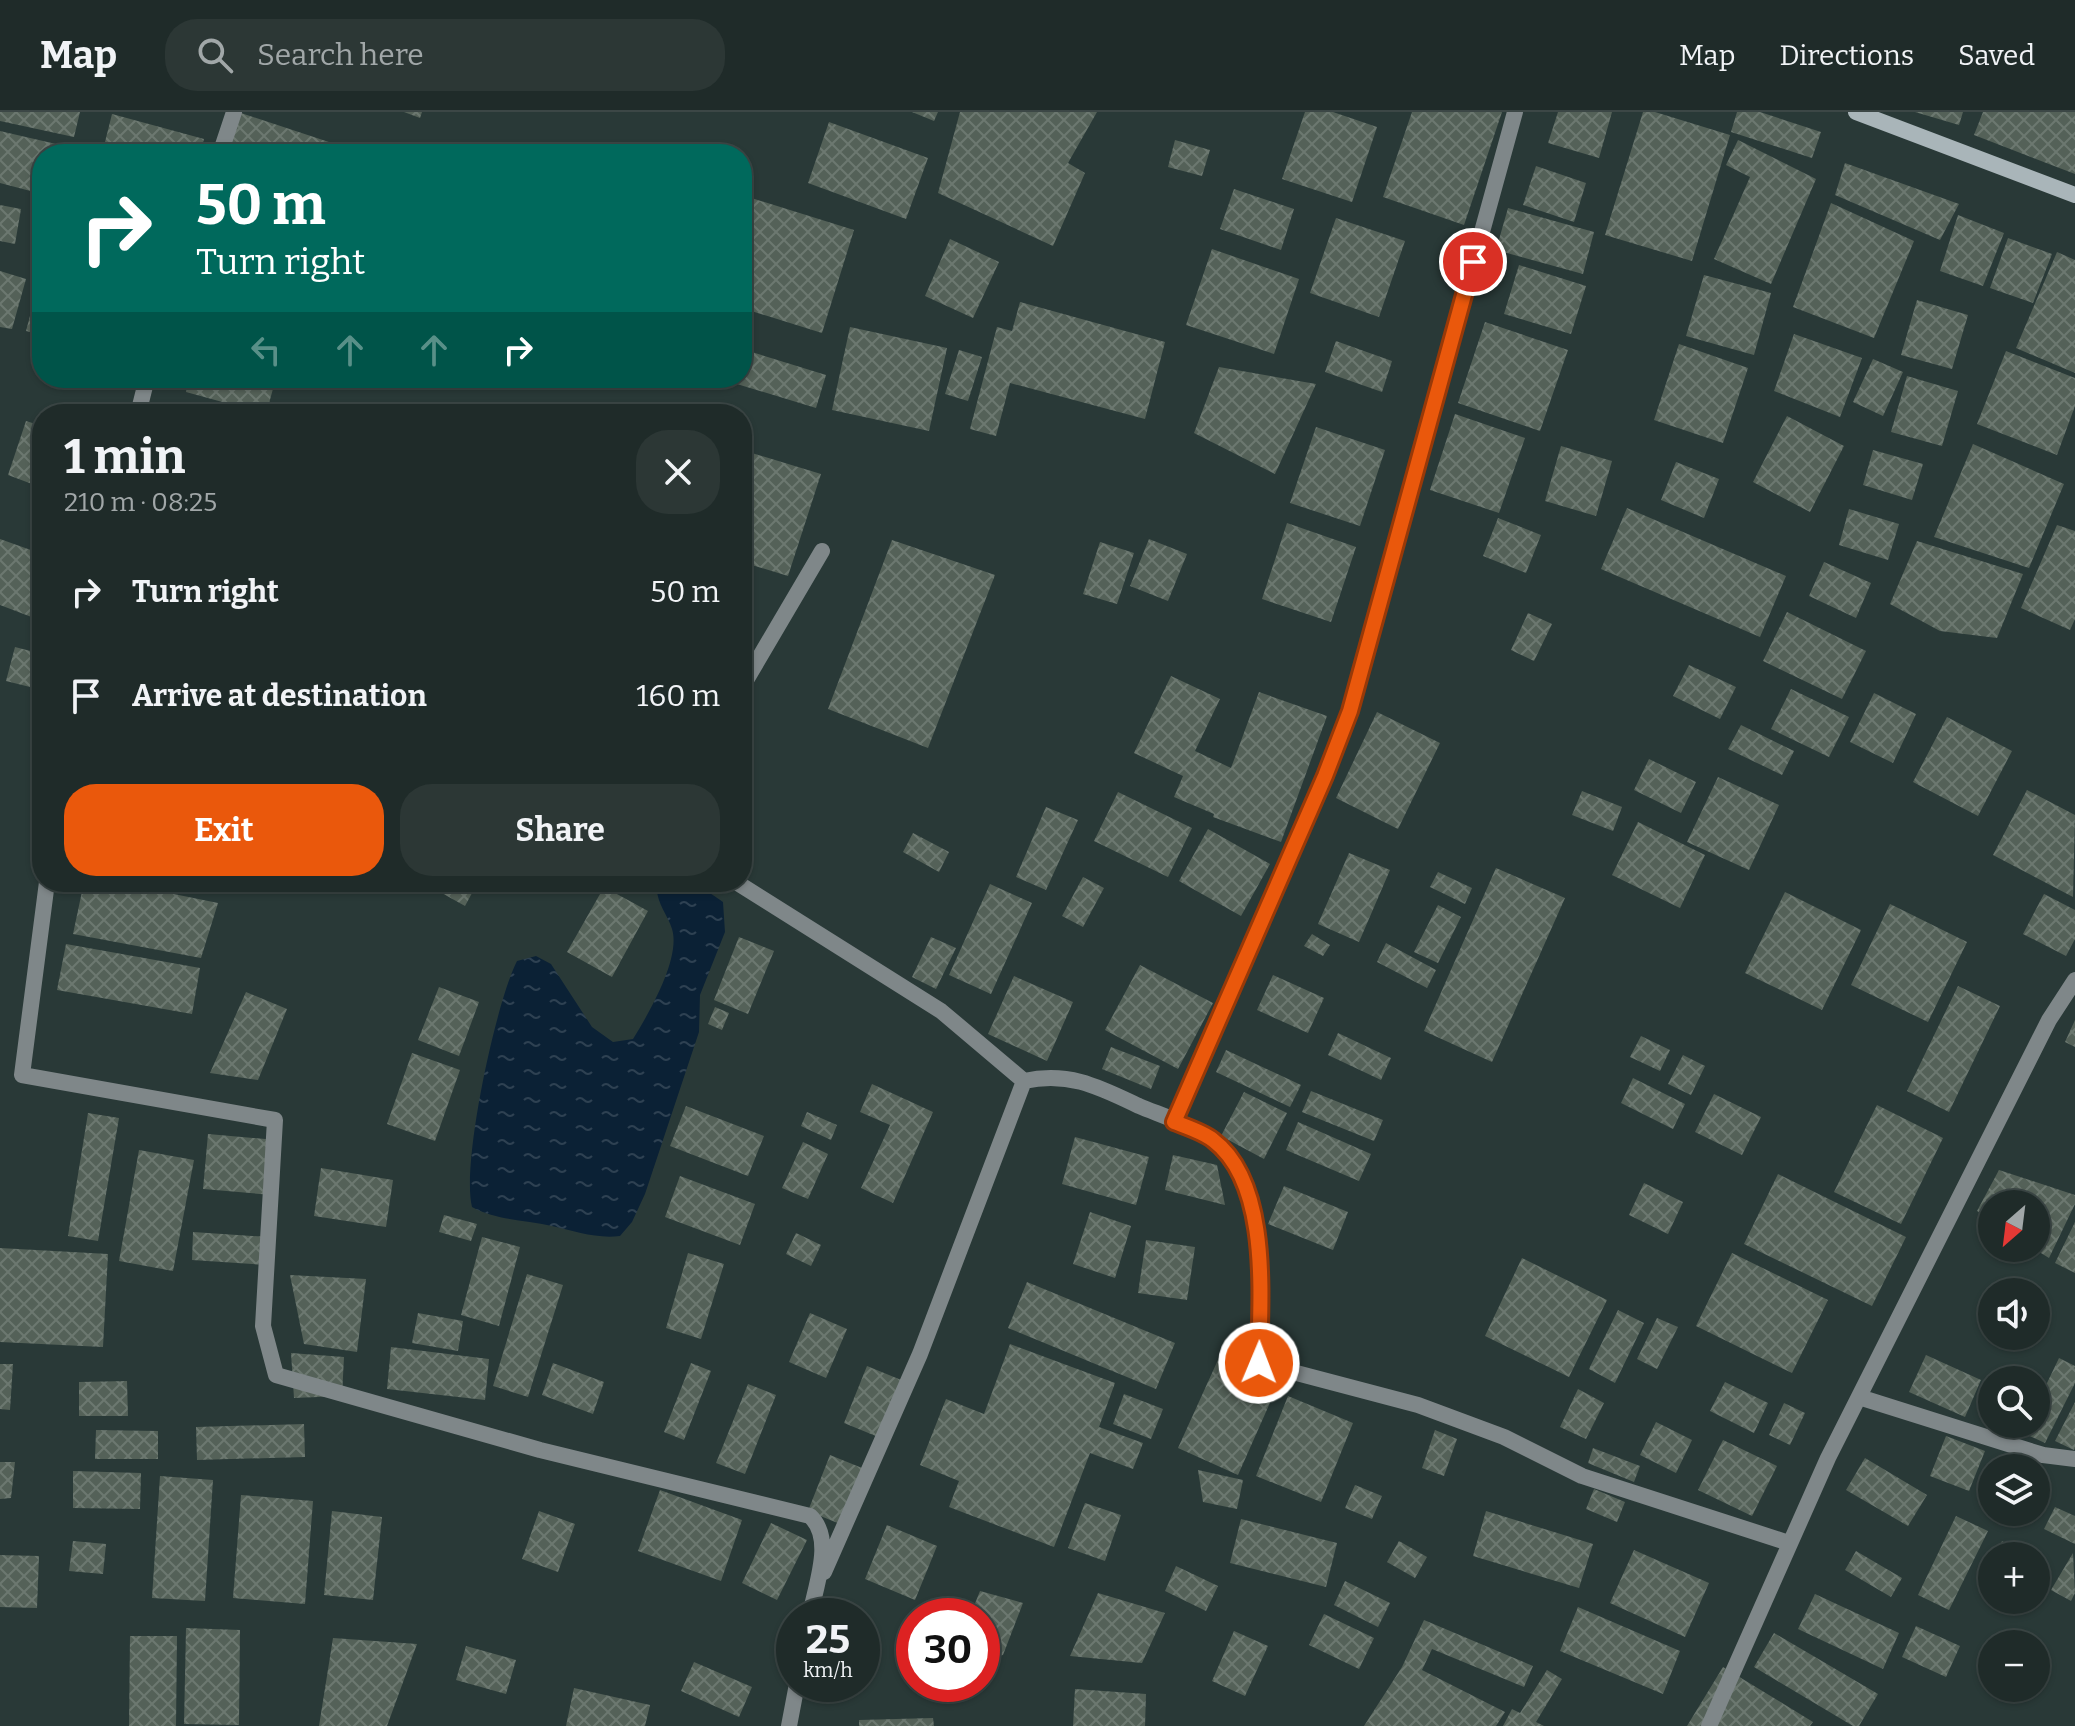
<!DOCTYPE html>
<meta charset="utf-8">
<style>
:root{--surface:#1f2b29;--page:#2c3735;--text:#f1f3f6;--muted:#a1a7a8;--line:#3c4746;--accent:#ea580c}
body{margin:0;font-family:Bitter,serif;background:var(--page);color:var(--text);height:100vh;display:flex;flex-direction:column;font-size:30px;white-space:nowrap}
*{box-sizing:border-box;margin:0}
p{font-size:26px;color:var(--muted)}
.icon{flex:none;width:44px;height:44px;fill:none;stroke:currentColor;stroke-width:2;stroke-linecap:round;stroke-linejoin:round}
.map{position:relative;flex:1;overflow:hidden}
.side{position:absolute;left:32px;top:292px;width:720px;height:488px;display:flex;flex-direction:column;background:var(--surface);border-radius:32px;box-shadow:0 2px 6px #0004,0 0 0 2px var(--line)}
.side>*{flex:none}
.banner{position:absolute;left:32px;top:32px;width:720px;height:244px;border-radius:32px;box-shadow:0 2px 6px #0004,0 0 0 2px var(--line);background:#00695c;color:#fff;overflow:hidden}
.needle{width:52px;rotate:208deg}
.controls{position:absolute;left:1978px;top:1078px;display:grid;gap:16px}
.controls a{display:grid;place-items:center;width:72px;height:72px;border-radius:50%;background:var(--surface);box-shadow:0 2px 6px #0004,0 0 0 2px var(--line);font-size:40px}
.speed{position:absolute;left:776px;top:1486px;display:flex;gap:16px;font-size:40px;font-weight:700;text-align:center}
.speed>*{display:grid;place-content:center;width:104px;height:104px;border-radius:50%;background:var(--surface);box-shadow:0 2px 6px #0004,0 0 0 2px var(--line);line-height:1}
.speed small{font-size:20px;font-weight:400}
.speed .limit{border:12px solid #d22;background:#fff;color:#111}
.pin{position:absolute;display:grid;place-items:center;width:68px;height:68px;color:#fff;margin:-34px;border:4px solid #fff;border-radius:50%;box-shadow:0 2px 8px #0007}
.me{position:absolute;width:88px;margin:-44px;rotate:1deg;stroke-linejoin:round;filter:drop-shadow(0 0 6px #0008)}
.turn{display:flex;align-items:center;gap:28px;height:168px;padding:0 32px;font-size:36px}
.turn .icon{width:104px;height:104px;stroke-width:2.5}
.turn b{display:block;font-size:56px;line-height:68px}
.lanes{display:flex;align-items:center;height:76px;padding:0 32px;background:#0003;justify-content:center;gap:40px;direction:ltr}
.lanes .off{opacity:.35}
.round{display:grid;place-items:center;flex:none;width:84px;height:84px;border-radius:32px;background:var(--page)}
.overview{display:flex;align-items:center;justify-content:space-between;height:136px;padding:0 32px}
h1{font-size:48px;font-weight:700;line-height:60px}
.primary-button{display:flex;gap:16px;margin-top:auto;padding:16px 32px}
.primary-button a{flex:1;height:92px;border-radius:32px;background:var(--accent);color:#fff;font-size:32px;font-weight:700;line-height:92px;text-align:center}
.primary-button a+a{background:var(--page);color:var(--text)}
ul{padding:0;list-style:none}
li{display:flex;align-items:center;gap:24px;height:104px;padding:0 32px}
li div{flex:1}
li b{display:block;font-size:30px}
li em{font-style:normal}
header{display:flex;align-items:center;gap:48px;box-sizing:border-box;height:112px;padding:0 40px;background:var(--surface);border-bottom:2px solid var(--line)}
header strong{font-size:38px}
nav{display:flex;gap:44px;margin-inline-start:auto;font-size:28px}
.search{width:560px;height:72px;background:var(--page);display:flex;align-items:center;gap:20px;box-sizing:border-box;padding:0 28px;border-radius:32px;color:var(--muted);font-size:30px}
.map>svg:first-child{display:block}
.water{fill:url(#water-ripples)}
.building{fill:url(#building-cross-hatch)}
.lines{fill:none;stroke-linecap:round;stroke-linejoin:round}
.street{stroke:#7f8789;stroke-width:16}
.secondary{stroke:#a9b5b9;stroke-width:16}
.route-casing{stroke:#983908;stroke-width:20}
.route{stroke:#ea580c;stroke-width:14}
</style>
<header>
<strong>Map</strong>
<div class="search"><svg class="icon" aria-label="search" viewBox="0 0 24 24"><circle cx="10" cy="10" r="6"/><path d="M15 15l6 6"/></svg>Search here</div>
<nav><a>Map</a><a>Directions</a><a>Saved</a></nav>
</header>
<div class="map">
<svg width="2075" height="1614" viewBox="0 0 2075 1614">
<defs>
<pattern id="water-ripples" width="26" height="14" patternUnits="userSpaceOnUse" patternTransform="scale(2)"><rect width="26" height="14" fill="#0b2135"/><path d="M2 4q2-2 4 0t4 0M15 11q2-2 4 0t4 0" fill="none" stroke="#2e4152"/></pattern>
<pattern id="building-cross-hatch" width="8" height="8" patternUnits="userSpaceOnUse" patternTransform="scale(2)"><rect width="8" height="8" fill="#546158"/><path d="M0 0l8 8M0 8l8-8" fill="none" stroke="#6c7870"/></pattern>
</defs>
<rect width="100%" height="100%" fill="#293937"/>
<!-- water -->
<path class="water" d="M658,770c29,0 42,3 65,20l2,30 -25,63 -1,37 -54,162 -13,28 -12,14c-24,3 -45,-5 -68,-10 -29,-7 -54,-5 -80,-19 -11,-43 24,-205 45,-246l19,-5 15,8 41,63 21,15 20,-3c16,-26 48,-81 39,-110 -5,-16 -19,-30 -14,-47z"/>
<!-- building -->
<path class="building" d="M0,0h80l-6,25 -74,-16z
M238,0l100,33 -3,9h-111z
M404,0h18l-2,6z
M912,0h26l-4,9z
M960,0h137l-29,51 17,10 -32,73 -115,-53z
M1305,0h28l44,15 -25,75 -70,-23z
M1412,0h90l-38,113 -81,-28z
M1558,0h54l-13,46 -51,-15z
M1643,0h12l75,23 -38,126 -87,-26z
M1737,0h23l61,20 -9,26 -81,-26z
M1915,0h48l-4,13z
M1983,0h92v62l-101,-39z
M112,2l92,25 -4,15h-98z
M829,10l99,36 -22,61 -98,-36z
M0,19l56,13 -3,10h-11v40l-42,-11z
M1175,28l35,10 -8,26 -34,-9z
M1738,28l78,39 -45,105 -57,-25 36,-82 -24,-12z
M1845,51l114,41 -19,36 -105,-45z
M1536,54l50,17 -12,39 -51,-17z
M1234,77l60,20 -13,41 -61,-21z
M742,83l112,35 -32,103 -80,-25z
M1831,91l83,38 -40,97 -81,-31z
M0,93l21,4 -6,35 -15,-3z
M1508,96l86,24 -11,42 -87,-24z
M1958,103l46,18 -21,53 -43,-15z
M1336,106l69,23 -26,76 -69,-24z
M2008,126l44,16 -19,49 -43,-15z
M950,127l49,23 -26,56 -48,-22z
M1212,137l87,30 -25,75 -88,-29z
M2057,140l18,8v113l-59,-25z
M1519,153l67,21 -15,48 -67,-20z
M0,159l26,8 -14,50 -12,-2z
M1704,163l67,18 -17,62 -68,-19z
M39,170l3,1v52l-16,-4z
M1917,188l51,15 -16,54 -51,-14z
M1020,190l145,40 -20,77 -135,-36 -14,53 -26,-7 27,-102 15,4z
M1485,210l83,28 -28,81 -82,-28z
M850,215l97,21 -18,83 -97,-21z
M1794,222l68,24 -22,59 -66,-26z
M1336,229l56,20 -10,31 -57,-20z
M1679,232l69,24 -25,75 -69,-23z
M742,237l84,26 -10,33 -89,-27 15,-3z
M959,238l23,7 -14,44 -23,-7z
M2006,239l69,27v28l-18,49 -80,-31z
M1873,247l30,13 -20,44 -30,-14z
M1219,255l97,17 -41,90 -81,-41z
M1907,264l51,15 -16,55 -51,-14z
M190,266h86l-10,36 -80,-22z
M1455,302l70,24 -26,75 -69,-23z
M1787,304l57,30 -34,66 -57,-30z
M26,309l16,5 -2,61 -32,-12z
M1316,315l69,23 -25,76 -70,-23z
M1973,332l91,40 -35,84 -95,-31z
M1561,334l51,15 -16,55 -51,-15z
M742,338l79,24 -33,102 -46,-14z
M1873,338l50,14 -11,36 -49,-15z
M1676,350l43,17 -15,39 -43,-18z
M1627,396l159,68 -26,61 -159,-68z
M1849,397l50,15 -11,36 -49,-15z
M1498,406l43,17 -15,38 -43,-17z
M1287,411l69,24 -25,75 -69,-23z
M2057,413l18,6v88l-5,11 -49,-22z
M0,427l42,15v67l-42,-16z
M1149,427l38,15 -19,47 -38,-15z
M892,428l103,35 -67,173 -100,-39z
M1917,429l106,33 -26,64 -57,-7 -50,-27z
M1100,430l34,11 -17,51 -34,-10z
M1824,450l47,21 -15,35 -47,-22z
M1787,500l79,39 -24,48 -79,-38z
M1528,501l24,11 -18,37 -23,-11z
M15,535l27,7 -4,35 -32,-8z
M1689,553l47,22 -16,32 -47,-23z
M1171,564l49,23 -25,52 36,17 28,-76 68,24 -46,126 -68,-25 1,-3 -40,-17 9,-21 -49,-23z
M1791,577l58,28 -20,40 -58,-28z
M1874,581l42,21 -23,49 -43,-21z
M1377,600l63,31 -42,86 -62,-31z
M1947,605l65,34 -34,65 -65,-34z
M1741,613l53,26 -12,24 -54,-26z
M1649,647l47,23 -15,31 -47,-23z
M1718,665l61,28 -30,65 -62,-28z
M2027,678l48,25 -2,82 -80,-42z
M1582,679l40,16 -9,24 -41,-16z
M1118,680l74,36 -24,49 -74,-36z
M1046,695l32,13 -32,70 -30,-13z
M1638,710l67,33 -25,53 -68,-33z
M1208,717l62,35 -29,52 -62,-35z
M913,721l36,19 -10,20 -36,-20z
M1349,741l41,17 -31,72 -41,-18z
M1496,756l69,30 -73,164 -68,-31z
M1438,760l34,16 -7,16 -35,-17z
M1083,765l21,11 -21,39 -21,-11z
M84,770h31l103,21 -17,55 -128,-24z
M422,770h56l-13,24z
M990,772l42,19 -41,91 -42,-19z
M604,775l44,24 -36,66 -45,-25z
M1785,780l76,38 -39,80 -77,-37z
M2044,782l31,16v29l-9,17 -43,-22z
M1890,792l77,38 -39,80 -77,-37z
M1438,793l23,12 -23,46 -24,-11z
M1312,822l18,11 -7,11 -19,-10z
M739,825l35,14 -26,63 -34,-14z
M931,825l25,11 -20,41 -24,-12z
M1386,831l50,27 -9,18 -50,-26z
M66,832l134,24 -8,46 -135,-24z
M1140,853l73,38 -35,66 -73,-39z
M1273,863l51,23 -16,35 -51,-23z
M1014,864l59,26 -26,59 -59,-27z
M1958,874l42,20 -51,106 -42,-21z
M439,875l40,15 -20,54 -41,-16z
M246,880l41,17 -29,71 -48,-7z
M715,895l14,6 -7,17 -14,-6z
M2075,908v27l-10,-5z
M1338,921l53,25 -10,22 -53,-25z
M1641,924l29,14 -10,21 -30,-14z
M1111,935l49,19 -9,23 -49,-20z
M1226,938l75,35 -11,22 -74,-35z
M412,941l48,17 -25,71 -48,-17z
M1683,943l22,11 -14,29 -23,-11z
M1633,966l52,26 -12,25 -52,-26z
M872,972l61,28 -40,91 -32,-15 29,-63 -30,-13z
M1311,979l72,29 -9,21 -72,-29z
M1244,980l43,21 -23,46 -43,-23z
M1714,982l47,23 -19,38 -47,-23z
M1877,993l66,33 -42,86 -67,-32z
M686,994l78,30 -16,40 -78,-30z
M807,1000l30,13 -6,15 -30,-14z
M88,1001l31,5 -21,123 -30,-5z
M1298,1010l73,32 -12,27 -73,-31z
M208,1022l69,6 -5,55 -69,-6z
M1075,1025l74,20 -13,48 -74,-21z
M803,1030l25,12 -20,45 -26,-11z
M139,1038l55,10 -21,111 -54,-10z
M1173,1043l44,10 8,40 -60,-15z
M321,1056l72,12 -7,47 -72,-11z
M1999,1058l76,25v9l-26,54 -13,-8v-46h-44v17l-15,-10z
M1778,1062l128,63 -34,69 -128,-62z
M680,1064l75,28 -15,41 -75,-28z
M1644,1071l39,19 -15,32 -39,-19z
M1284,1074l64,26 -15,38 -65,-26z
M1090,1100l41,14 -16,52 -42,-14z
M444,1103l33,9 -6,17 -32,-9z
M2075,1110v51l-20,-10z
M193,1120l76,5 -2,28 -75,-5z
M796,1121l25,12 -10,21 -25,-12z
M482,1125l38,10 -21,79 -38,-11z
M1146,1128l49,7 -8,53 -49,-7z
M0,1136l108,6 -5,93 -103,-5z
M688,1141l36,11 -23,75 -35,-11z
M1732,1141l96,47 -36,73 -96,-47z
M1522,1146l85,42 -38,77 -84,-41z
M527,1162l36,11 -35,112 -35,-11z
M290,1163l76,4 -9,73 -53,-8z
M1027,1170l148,61 -19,46 -148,-61z
M1618,1198l26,13 -29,60 -26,-14z
M418,1201l45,8 -5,30 -46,-8z
M810,1201l37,16 -21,49 -37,-16z
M1657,1206l21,9 -21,42 -20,-10z
M1010,1232l105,39 -16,44 44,16 -10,26 -43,-16 -36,94 -105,-40 10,-26 -39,-16 26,-66 38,15z
M391,1235l98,12 -4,41 -98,-11z
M1222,1239l59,27 -43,97 -60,-27z
M291,1241l53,4 -2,39 -48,2z
M1926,1243l55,25 -16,37 -56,-25z
M2059,1246l16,8v17l-30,60 -22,-10 4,-9h9v-18z
M553,1251l51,19 -11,32 -51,-19z
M691,1251l20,8 -27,69 -20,-8z
M0,1252h13l-3,46 -10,-1z
M867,1254l44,18 -23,57 -44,-18z
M127,1269l1,35h-49v-34z
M1725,1270l43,21 -14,30 -44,-22z
M748,1272l28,11 -31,79 -29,-11z
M1578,1277l26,14 -18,36 -26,-12z
M1124,1282l39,15 -12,30 -38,-15z
M1288,1284l65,27 -32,79 -65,-26z
M2075,1290v46l-1,2 -19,-9z
M1784,1291l21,10 -15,32 -21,-10z
M1656,1310l36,18 -16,33 -36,-18z
M304,1312l1,33 -108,3 -1,-33z
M96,1318l62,1v28h-63z
M1435,1318l22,9 -13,37 -22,-8z
M1946,1324l39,15 -16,40 -39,-15z
M1723,1328l54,26 -25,50 -54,-26z
M1593,1336l47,18 -6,16 -46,-19z
M830,1343l42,17 -22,56 -42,-17z
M1865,1346l62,37 -19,31 -62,-36z
M0,1350h15l-4,36 -11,1z
M1198,1358l45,10 -6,29 -34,-7z
M73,1359l68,2 -1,36 -67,-1z
M160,1364l53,4 -8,121 -53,-3z
M1355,1373l27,11 -10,23 -27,-11z
M1594,1377l31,13 -8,20 -31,-13z
M660,1378l82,30 -21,61 -83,-30z
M241,1383l72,6 -8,103 -72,-6z
M1085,1391l36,12 -16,46 -37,-13z
M2055,1395l20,9v28l-31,-15z
M332,1399l50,6 -9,83 -49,-5z
M539,1399l36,13 -17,48 -36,-13z
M1486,1399l107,33 -14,44 -106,-32z
M1956,1404l32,15 -39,79 -31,-15z
M1241,1407l96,24 -11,44 -96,-24z
M771,1411l36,17 -30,60 -35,-17z
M887,1413l50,21 -22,54 -50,-21z
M73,1429l33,3 -3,30 -34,-3z
M1399,1429l28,16 -12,21 -28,-16z
M2002,1429l29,15h-36z
M1634,1438l75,33 -24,54 -75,-34z
M1856,1439l46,27 -11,19 -46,-27z
M2073,1441l2,40 -4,8 -20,-11z
M0,1443l39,1 -2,52 -37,-1z
M1992,1449v29l-11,-6z
M1176,1454l42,20 -12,25 -41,-20z
M1345,1469l45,22 -12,24 -44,-22z
M980,1479l43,12 -20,52 -21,5v-44h-12z
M1098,1481l67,20 -23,50 -72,-7z
M1815,1482l84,39 -16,36 -85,-40z
M1578,1495l102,44 -17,43 -103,-43z
M1324,1502l50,24 -15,31 -50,-24z
M1424,1508l109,46 -9,21 -92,-38 -10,21 83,42 -9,14h-132l38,-59z
M1916,1514l44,20 -14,31 -44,-20z
M186,1516l54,2 -1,95 -55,-1z
M1234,1519l34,15 -23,50 -33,-15z
M1774,1521l104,61 -19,32h-6l-99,-59z
M130,1524h47l-1,90h-47z
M333,1526l84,6 -30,82h-68z
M466,1534l50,14 -10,34 -50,-14z
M694,1550l58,25 -13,30 -58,-26z
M1723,1555l90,55 -3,4h-123z
M1547,1558l15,9 -26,43 8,4h-41l9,-17 8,4z
M574,1576l76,17 -5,21h-79z
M1075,1577l71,5 -1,32h-72z
M933,1606l1,8h-75v-6z"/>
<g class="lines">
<!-- street -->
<path class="street" d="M220,42l14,-42
M138,302l9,-36
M742,575l80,-136
M47,770l-25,193 253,45 -12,206 13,49 264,75 270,66c25,23 5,70 0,100
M736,770l205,129 83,70
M1024,969c45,-10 75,6 115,25 21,9 62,22 77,37 56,54 44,148 43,220l159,42 86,32 78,39 207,67
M1174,1010l151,-346 25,-65 165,-599
M1859,1285l184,58 32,4
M824,1460l96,-218 104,-273
M789,1614l8,-42
M1709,1614l119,-268 221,-438 26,-40"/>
<!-- secondary -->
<path class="secondary" d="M1856,0l219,83"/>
</g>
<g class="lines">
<!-- route casing -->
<g class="route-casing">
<path id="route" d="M1259,1251c1,-64 12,-179 -46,-223 -10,-8 -26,-13 -39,-18l151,-346 25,-65 123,-449"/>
</g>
<!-- route -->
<use href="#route" class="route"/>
</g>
</svg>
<div class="controls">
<a><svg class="needle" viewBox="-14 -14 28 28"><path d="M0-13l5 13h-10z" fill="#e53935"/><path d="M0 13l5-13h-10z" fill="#a1a7a8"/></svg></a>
<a><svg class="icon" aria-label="sound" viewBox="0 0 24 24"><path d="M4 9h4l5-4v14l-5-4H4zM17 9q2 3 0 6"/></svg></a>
<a><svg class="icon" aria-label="search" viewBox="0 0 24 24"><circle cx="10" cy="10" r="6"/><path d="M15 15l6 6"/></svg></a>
<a><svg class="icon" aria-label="layers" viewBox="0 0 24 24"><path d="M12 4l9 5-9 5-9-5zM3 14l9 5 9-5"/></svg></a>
<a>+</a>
<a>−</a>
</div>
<div class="speed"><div>25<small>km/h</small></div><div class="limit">30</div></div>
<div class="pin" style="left:1473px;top:150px;background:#d93025"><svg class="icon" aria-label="arrive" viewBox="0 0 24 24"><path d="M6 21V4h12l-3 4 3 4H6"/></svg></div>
<svg class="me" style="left:1259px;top:1251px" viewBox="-20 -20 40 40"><circle r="17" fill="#ea580c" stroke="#fff" stroke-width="3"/><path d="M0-11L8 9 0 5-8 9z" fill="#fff"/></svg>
<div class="banner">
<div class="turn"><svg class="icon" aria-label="right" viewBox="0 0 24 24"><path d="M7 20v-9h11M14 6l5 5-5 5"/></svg><div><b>50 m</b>Turn right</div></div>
<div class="lanes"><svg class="icon off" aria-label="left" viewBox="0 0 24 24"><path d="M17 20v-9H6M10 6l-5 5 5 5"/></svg><svg class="icon off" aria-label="ahead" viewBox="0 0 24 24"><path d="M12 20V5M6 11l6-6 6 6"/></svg><svg class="icon off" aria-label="ahead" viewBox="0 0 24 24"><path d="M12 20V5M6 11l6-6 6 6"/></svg><svg class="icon" aria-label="right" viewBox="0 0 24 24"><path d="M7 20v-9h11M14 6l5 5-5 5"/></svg></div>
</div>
<section class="side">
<div class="overview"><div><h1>1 min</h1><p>210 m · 08:25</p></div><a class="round"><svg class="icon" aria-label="close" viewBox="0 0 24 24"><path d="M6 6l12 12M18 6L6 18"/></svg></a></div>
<ul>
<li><svg class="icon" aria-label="right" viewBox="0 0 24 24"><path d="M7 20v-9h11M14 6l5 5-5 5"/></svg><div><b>Turn right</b></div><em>50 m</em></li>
<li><svg class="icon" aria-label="arrive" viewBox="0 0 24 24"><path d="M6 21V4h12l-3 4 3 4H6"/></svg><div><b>Arrive at destination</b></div><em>160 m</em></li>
</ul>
<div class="primary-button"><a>Exit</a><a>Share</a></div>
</section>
</div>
